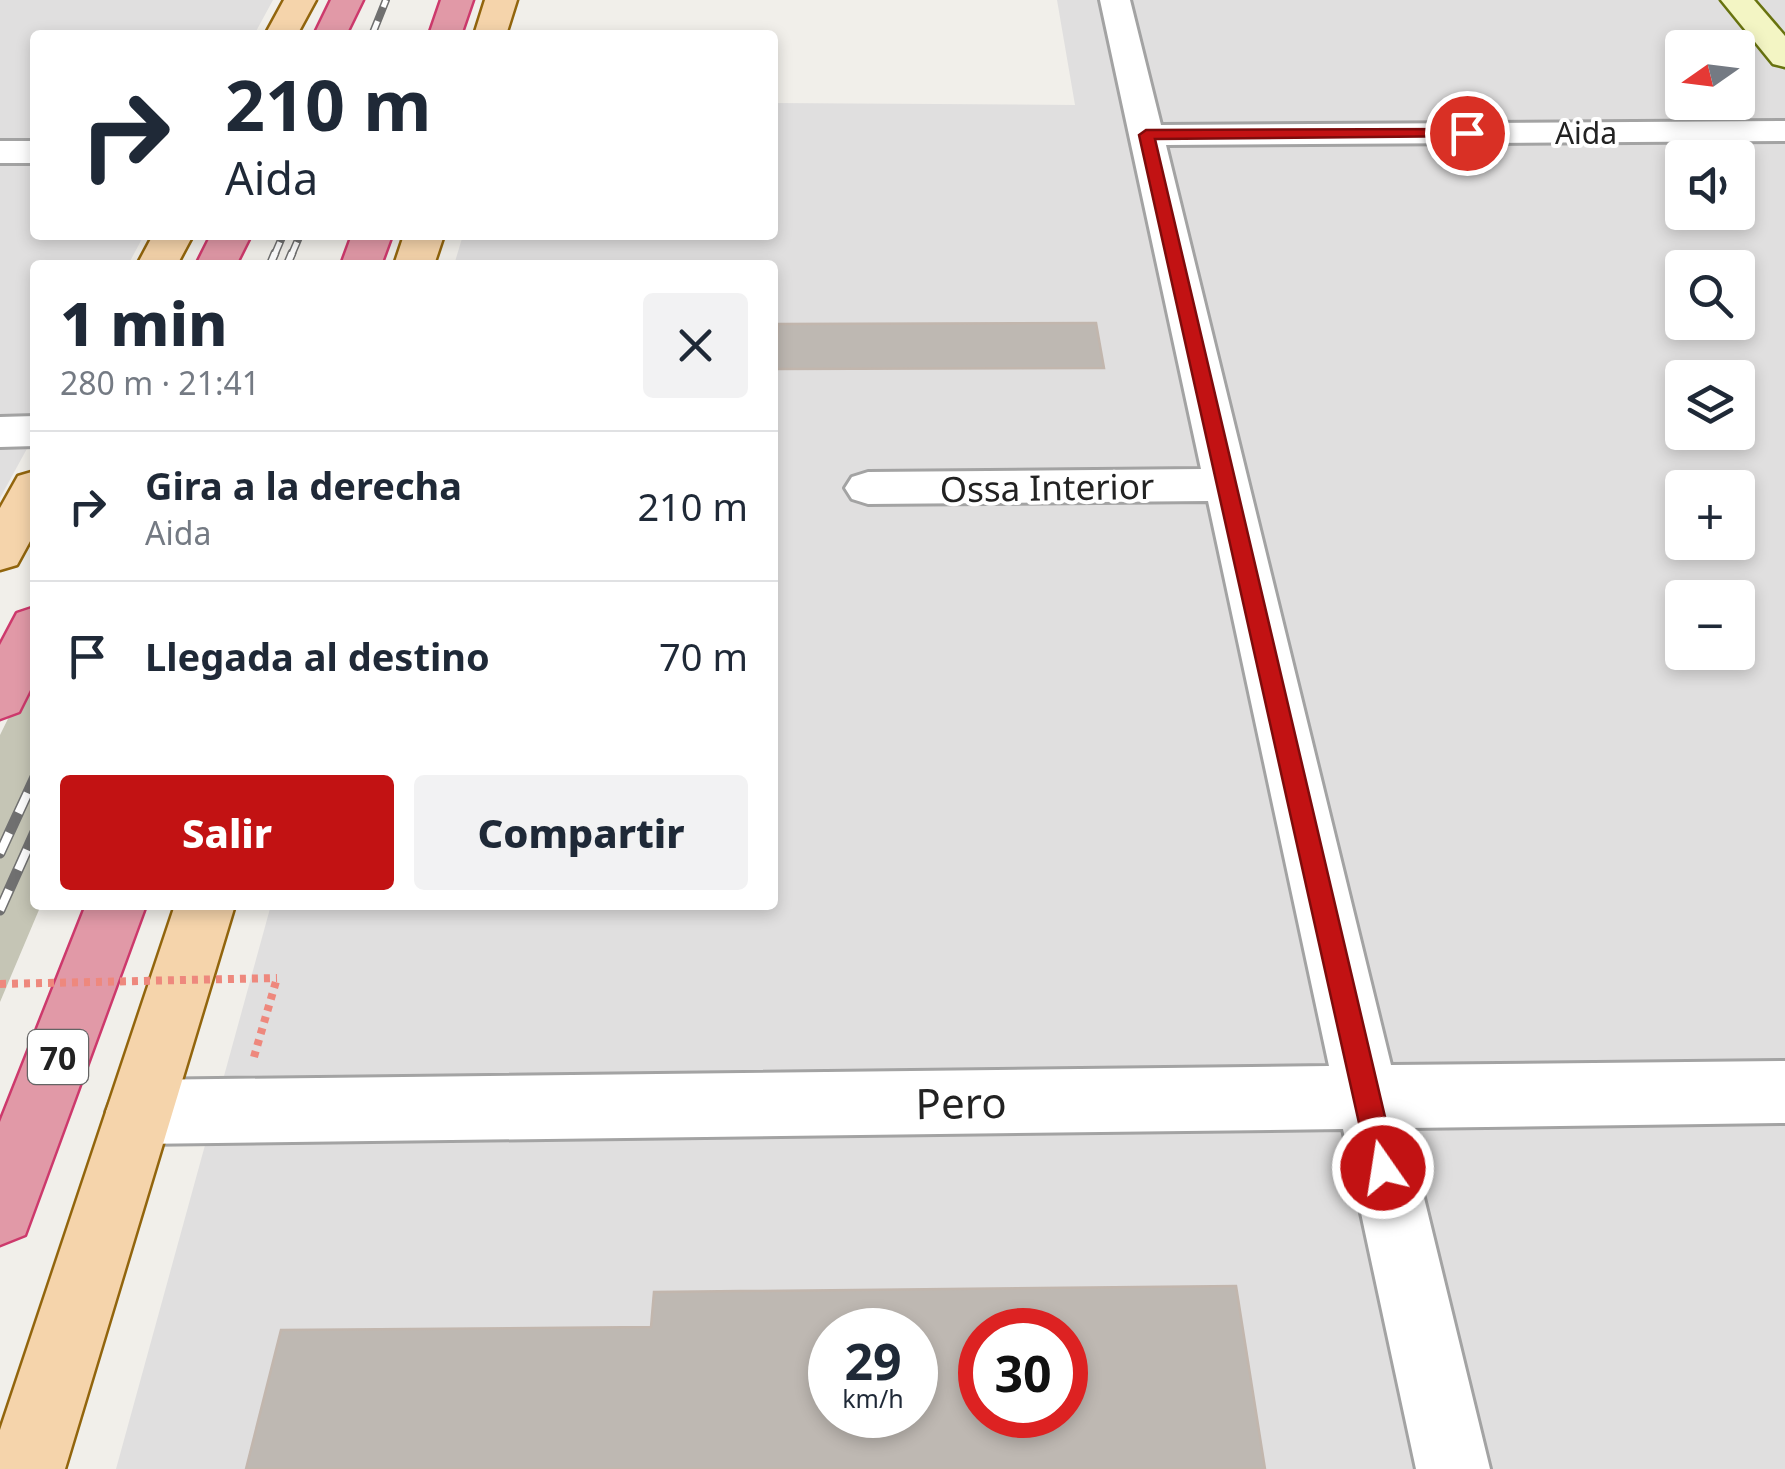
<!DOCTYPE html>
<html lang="es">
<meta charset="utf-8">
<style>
:root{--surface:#fff;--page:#f2f2f3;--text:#1f2937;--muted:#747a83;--line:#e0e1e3;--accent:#c21213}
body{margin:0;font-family:"Noto Sans",sans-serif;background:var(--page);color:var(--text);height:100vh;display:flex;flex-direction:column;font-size:38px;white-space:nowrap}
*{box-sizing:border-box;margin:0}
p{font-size:32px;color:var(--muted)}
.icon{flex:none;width:55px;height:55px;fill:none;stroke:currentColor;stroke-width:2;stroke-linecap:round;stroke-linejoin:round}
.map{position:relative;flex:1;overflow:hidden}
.drawer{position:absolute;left:30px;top:260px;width:748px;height:650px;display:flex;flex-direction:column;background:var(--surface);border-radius:10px;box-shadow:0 5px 15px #0003}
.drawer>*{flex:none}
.top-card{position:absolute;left:30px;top:30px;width:748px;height:210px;border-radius:10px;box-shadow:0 5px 15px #0003;background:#fff;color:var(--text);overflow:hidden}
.needle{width:65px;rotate:256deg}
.fabs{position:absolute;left:1665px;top:30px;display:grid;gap:20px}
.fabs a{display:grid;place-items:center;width:90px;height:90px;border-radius:10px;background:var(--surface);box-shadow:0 5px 15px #0003;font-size:50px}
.speed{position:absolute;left:808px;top:1308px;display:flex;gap:20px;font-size:50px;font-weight:700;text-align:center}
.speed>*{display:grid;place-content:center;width:130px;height:130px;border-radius:50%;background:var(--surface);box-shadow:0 5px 15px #0003;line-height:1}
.speed small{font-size:25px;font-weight:400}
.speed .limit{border:15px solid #d22;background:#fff;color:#111}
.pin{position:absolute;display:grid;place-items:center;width:85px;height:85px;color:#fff;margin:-42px;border:5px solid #fff;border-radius:50%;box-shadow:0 2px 10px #0007}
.me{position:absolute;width:110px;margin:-55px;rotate:347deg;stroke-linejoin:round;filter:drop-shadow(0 0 8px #0008)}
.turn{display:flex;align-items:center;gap:35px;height:210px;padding:0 30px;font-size:45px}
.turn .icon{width:130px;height:130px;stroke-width:2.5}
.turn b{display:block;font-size:70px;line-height:85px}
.round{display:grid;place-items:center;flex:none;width:105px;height:105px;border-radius:10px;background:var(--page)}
.head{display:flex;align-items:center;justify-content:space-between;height:170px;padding:0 30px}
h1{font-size:60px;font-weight:800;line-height:75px}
.cta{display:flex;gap:20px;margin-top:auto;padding:20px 30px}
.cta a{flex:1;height:115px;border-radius:10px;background:var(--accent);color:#fff;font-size:40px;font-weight:800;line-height:115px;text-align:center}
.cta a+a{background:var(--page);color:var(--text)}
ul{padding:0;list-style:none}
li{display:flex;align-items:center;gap:30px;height:150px;padding:0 30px;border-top:2px solid var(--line)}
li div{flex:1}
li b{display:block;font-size:38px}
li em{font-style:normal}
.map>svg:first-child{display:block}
.residential{fill:#e0dfdf;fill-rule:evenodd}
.construction{fill:#c5c5b5}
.building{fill:#beb8b2;stroke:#c2b6ad;stroke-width:2.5;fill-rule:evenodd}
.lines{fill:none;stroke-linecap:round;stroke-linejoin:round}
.street-casing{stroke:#a3a3a3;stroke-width:6}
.secondary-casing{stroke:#68730f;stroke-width:5}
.primary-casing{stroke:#92650d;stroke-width:5}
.highway-casing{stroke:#cd396c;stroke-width:5}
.path{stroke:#ee887d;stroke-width:8;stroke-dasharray:6 6;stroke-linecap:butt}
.street{fill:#fff;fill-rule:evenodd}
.secondary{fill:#f3f5c4;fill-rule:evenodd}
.primary{fill:#f5d4ab;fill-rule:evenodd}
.highway{fill:#e199a7;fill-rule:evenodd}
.rail-far2-casing{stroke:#707070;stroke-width:8}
.rail-far1-casing{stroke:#707070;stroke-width:9}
.rail-casing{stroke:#707070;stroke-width:11}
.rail-far2{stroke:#fff;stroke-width:5;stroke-dasharray:15;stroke-linecap:butt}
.rail-far1{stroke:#fff;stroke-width:6;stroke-dasharray:19;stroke-linecap:butt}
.rail{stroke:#fff;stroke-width:8;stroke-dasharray:22;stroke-linecap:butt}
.path-bridge{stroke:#ee887d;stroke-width:8;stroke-dasharray:6 6;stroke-linecap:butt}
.route{fill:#c21213;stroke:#7e0c0c;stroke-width:2.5}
.labels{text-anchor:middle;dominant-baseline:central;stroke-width:8;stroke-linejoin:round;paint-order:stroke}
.far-street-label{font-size:30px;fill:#222;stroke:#fff}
.shield{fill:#fff;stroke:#646464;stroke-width:2.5}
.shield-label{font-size:32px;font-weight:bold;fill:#222}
.street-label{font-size:35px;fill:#222;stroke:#fff}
.near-street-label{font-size:42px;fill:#222;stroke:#fff}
</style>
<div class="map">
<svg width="1785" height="1469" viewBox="0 0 1785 1469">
<rect width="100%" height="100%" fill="#f1efea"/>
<!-- residential -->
<path class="residential" d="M0,0h273l-19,35h-219v200h109l-16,30h-93v169l-35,64z
M1057,0h728v1469h-1669l155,-564h501v-640h-318l9,-30h309l1,-132 302,2zM1682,48h56v54h-56zM1682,158h56v54h-56zM1682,268h56v54h-56zM1682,378h56v54h-56zM1682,488h56v54h-56zM1682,598h56v54h-56zM830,1330h85v85h-85zM980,1330h85v85h-85z"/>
<!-- construction -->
<path class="construction" d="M35,664v241h6l-41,97v-267z"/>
<!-- building -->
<path class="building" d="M1096,323l8,45 -329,1 3,-45z
M1236,1286l29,183h-1019l35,-139 370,-3 3,-35zM830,1330h85v85h-85zM980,1330h85v85h-85z"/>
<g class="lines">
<!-- street casing -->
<g class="street-casing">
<path id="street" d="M1100,0h30l31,125 624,-4v20l-619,4 225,920 394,-4v62l-378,5 83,341h-74l-73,-340 -1205,15 -23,-10 -9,-22 9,-22 23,-10 1191,-14 -121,-565 -340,3 -16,-5 -7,-11 7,-11 16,-5 333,-3z
M0,141h35v22h-35z
M35,416v30l-35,1v-30z"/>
</g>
<!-- secondary casing -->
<g class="secondary-casing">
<path id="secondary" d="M1721,0h33l31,36v31l-12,-3z"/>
</g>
<!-- primary casing -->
<g class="primary-casing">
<path id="primary" d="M284,0h32l-19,35h-32z
M485,0h32l-11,35h-32z
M153,235h40l-16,30h-40z
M404,235h40l-10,30h-40z
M35,471v61l-18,33 -17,5v-62l18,-32z
M175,905h60l-170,564h-65v-39z"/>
</g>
<!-- highway casing -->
<g class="highway-casing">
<path id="highway" d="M331,0h32l-17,35h-32z
M441,0h32l-12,35h-32z
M211,235h40l-15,30h-40z
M352,235h40l-11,30h-40z
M35,607v73l-16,32 -19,7v-74l17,-32z
M86,905h60l-121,330 -25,10v-123z"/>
</g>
<!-- path -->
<path class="path" d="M254,1057l23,-79"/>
<!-- street -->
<use href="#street" class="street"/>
<!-- secondary -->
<use href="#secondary" class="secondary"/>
<!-- primary -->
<use href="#primary" class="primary"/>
<!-- highway -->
<use href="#highway" class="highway"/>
<!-- rail-far2 casing -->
<g class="rail-far2-casing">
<path id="rail-far2" d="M372,35l14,-35
M274,256l9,-21
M291,256l9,-21"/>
</g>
<!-- rail-far1 casing -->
<g class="rail-far1-casing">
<path id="rail-far1" d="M270,265l5,-12
M287,265l5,-12"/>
</g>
<!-- rail casing -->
<g class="rail-casing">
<path id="rail" d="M0,853l35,-76
M0,910l35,-78"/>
</g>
<!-- rail-far2 -->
<use href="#rail-far2" class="rail-far2"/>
<!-- rail-far1 -->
<use href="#rail-far1" class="rail-far1"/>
<!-- rail -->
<use href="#rail" class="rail"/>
<!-- path-bridge -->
<path class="path-bridge" d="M0,984l277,-6"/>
</g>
<!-- route -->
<path class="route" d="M1467,129l7,4 -2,3 -317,3 242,1029 -4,10 -10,4 -10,-4 -4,-10 -230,-1033 7,-5z"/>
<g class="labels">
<!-- far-street labels -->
<g class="far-street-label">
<text x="1586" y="132">Aida</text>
</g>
<!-- shield labels -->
<rect class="shield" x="28" y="1030" width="60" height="54" rx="8"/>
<g class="shield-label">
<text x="58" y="1057">70</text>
</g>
<!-- street labels -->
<g class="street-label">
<text transform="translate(1047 487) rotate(-1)">Ossa Interior</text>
</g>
<!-- near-street labels -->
<g class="near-street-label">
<text transform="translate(961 1102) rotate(-1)">Pero</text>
</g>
</g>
</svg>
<div class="fabs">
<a><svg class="needle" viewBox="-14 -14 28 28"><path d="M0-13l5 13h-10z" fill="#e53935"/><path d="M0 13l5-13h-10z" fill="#747a83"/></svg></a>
<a><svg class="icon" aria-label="sound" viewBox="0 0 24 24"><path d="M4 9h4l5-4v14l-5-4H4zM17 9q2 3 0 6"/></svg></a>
<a><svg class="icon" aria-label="search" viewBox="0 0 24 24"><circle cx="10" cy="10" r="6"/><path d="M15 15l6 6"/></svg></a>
<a><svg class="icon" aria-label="layers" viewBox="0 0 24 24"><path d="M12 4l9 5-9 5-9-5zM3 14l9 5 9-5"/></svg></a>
<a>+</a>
<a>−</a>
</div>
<div class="speed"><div>29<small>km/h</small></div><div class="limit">30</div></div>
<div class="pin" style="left:1467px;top:133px;background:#d93025"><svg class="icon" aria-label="arrive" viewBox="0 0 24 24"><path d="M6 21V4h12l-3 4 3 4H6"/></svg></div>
<svg class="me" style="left:1383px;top:1168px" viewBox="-20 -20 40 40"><circle r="17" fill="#c21213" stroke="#fff" stroke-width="3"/><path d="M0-11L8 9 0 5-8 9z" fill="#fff"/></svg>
<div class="top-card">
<div class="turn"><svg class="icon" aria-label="right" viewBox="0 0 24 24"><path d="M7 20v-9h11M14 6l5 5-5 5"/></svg><div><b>210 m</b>Aida</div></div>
</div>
<section class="drawer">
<div class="head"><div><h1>1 min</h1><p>280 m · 21:41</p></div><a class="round"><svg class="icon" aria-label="close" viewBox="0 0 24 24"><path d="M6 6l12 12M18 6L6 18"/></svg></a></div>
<ul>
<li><svg class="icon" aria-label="right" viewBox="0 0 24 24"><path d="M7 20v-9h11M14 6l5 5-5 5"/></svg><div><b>Gira a la derecha</b><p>Aida</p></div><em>210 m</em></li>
<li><svg class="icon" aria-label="arrive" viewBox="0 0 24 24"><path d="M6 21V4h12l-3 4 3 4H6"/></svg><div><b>Llegada al destino</b></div><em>70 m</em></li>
</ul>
<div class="cta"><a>Salir</a><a>Compartir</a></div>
</section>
</div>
